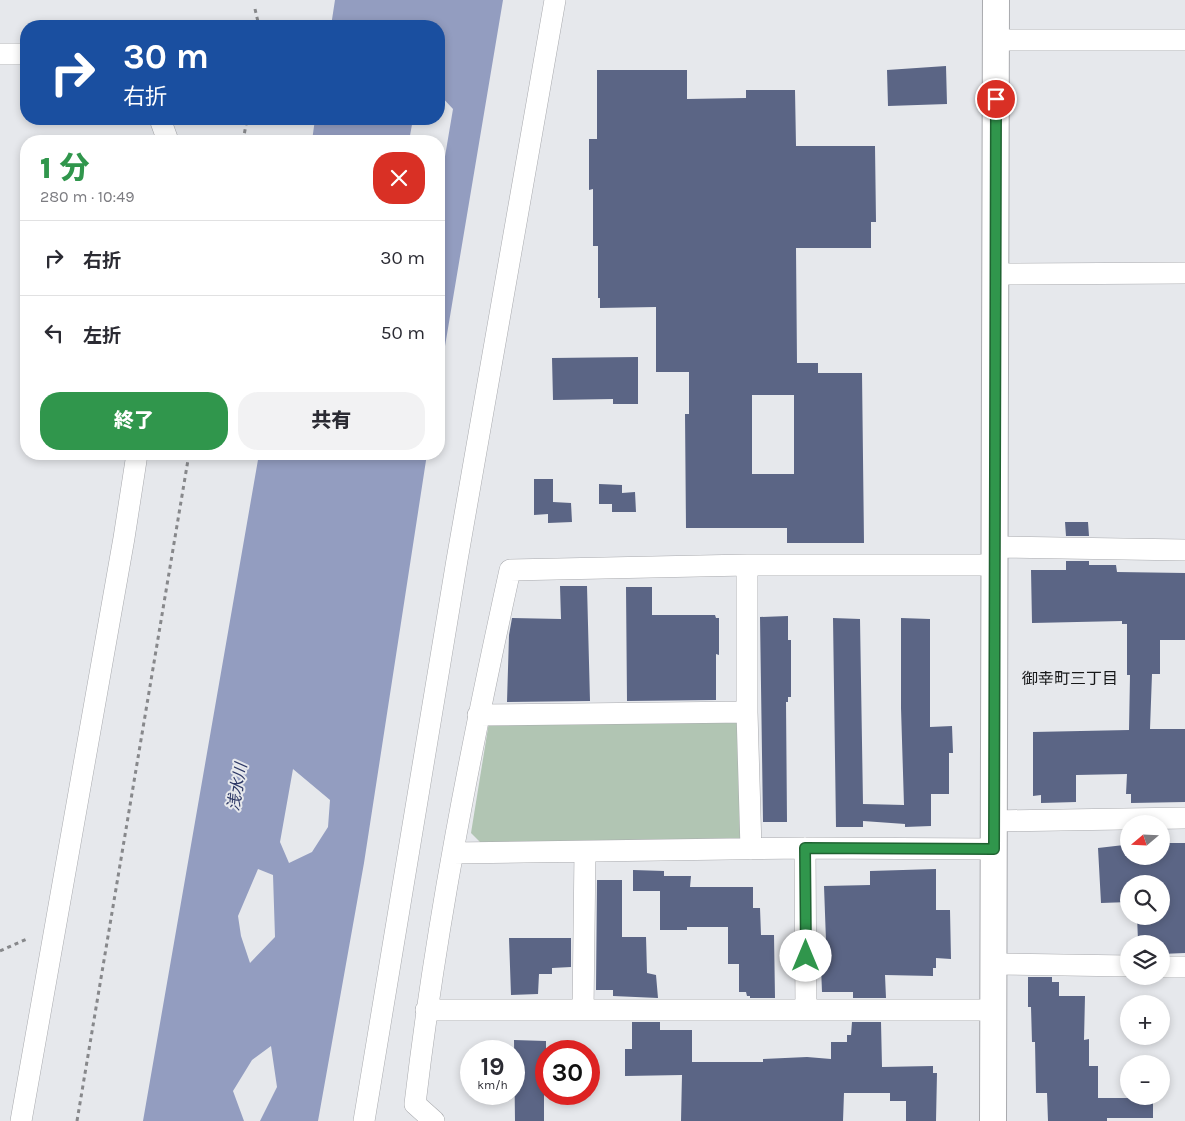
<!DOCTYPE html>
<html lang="ja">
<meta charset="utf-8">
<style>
:root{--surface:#fff;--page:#f2f2f3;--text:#2b2b33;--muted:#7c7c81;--line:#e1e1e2;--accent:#30964c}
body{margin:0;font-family:Karla,"Noto Sans JP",sans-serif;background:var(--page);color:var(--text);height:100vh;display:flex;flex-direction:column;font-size:19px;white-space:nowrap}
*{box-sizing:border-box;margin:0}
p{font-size:16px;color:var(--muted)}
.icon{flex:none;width:28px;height:28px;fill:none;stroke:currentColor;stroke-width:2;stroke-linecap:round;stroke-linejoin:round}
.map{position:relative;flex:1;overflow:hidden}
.drawer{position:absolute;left:20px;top:135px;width:425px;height:325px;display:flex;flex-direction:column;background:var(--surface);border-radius:20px;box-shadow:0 2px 8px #0003}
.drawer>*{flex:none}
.guide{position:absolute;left:20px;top:20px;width:425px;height:105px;border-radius:20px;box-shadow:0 2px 8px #0003;background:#1a4fa0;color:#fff;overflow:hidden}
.needle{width:32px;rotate:251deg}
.controls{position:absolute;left:1120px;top:815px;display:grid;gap:10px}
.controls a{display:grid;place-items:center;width:50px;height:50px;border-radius:50%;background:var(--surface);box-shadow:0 2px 8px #0003;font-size:25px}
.speed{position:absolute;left:460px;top:1040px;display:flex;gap:10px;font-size:25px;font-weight:700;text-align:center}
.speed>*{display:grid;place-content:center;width:65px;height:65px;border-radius:50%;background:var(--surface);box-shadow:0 2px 8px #0003;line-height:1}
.speed small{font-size:12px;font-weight:400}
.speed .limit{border:8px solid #d22;background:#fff;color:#111}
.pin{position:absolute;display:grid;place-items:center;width:42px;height:42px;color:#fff;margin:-21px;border:2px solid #fff;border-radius:50%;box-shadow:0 1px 5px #0007}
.me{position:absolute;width:55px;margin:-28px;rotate:0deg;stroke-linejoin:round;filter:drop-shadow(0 0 4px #0008)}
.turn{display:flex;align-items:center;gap:18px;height:105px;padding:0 20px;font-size:22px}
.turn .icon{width:65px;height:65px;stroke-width:2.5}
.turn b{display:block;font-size:35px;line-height:42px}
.round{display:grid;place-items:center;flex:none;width:52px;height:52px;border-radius:20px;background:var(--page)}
.overview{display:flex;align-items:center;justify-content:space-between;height:85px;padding:0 20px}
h1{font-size:30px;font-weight:800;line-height:38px;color:var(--accent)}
.primary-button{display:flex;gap:10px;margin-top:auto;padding:10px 20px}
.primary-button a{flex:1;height:58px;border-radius:20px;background:var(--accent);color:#fff;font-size:20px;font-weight:800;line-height:58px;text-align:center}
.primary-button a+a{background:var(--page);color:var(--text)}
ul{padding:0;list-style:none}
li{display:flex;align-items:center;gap:15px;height:75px;padding:0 20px;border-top:1px solid var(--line)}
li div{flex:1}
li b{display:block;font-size:19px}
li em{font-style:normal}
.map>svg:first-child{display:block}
.green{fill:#b1c5b3}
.water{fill:#939dc0;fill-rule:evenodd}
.building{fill:#5b6585;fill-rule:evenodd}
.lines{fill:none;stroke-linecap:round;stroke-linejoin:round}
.minor-casing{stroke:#a9aaae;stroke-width:22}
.tertiary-casing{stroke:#a9aaae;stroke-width:28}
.path{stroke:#87888b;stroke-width:3;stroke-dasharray:4 4;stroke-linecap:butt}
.minor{stroke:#fff;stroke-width:21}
.tertiary{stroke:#fff;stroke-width:26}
.route-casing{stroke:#1f6231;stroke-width:12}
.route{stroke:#30964c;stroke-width:9}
.labels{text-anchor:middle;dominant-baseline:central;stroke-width:4;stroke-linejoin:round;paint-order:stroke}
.neighbourhood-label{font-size:16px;fill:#18191a;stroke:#e6e8ec}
.water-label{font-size:16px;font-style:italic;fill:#2d3866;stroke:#e6e8ec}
</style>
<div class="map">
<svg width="1185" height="1121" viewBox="0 0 1185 1121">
<rect width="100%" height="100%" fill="#e6e8ec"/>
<!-- green -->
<path class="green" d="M741,720l2,122 -260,3 -12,-12 18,-111z"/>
<!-- water -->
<path class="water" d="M335,0h168l-64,382v-190l14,-83 -14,-15v-68h-108z
M315,119h98l-4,22h-97z
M259,454h168l-63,409 -46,258h-58l17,-34 -6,-41 -19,14 -19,31 11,30h-101zM293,769l37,31 -2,27 -16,25 -23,11 -9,-21zM258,869l15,6 2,62 -25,26 -9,-27 -3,-20z"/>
<!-- building -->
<path class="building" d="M946,66l1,38 -59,2 -1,-36z
M597,70h90v29l59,-1v-8h49l1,56h79l1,76h-5v26h-75l1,115h21v10h44l2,170h-77v-15h-101l-1,-114h4v-42h-33v-65l-56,1v-10h-2v-52h-5v-57l-4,1v-51h8zM752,395h42v79h-42z
M638,357v47h-25v-5l-60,1 -1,-42z
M534,479h19v23l18,1 1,19 -24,1v-9l-14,1z
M599,484l23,1v8l13,-1 1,20h-24v-8h-13z
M1065,522h23l1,14h-23z
M1066,561h23v4h27l1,7 68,1v67h-25v34h-8l-2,55h35v73l-54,1v-9h-5l1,-20 -51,1v27l-35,1v-8l-8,1v-64l96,-2 1,-55h-3v-51h-5v-3l-90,2 -1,-53h35z
M560,586h27l3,115 -83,1 2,-67 3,-17 49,1z
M626,587h26v28h63l1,3h3v37l-3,-1v46l-89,1z
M788,616v24h3v57h-3v5h-2l1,120h-24l-3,-205z
M833,618l27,1 3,185 41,1 -3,-97v-90l29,1v108l22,-1 1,27h-4v41h-18v32l-26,1v-3l-42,-3v6h-27z
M1161,843h24v110l-24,1v-10h-11v-3h-12l-1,-25h24v-32h-32v18l-28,1 -3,-55 26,-3 1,11h36z
M936,869v41h14l1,49 -15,-1v10h-3v8l-48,-1 1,23h-33v-6h-31l-2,-51h6l-2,-55 46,-1v-14z
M633,870l31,1v5h27l-1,11h63v21h7l1,27h13l1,63h-25v-2h-3l-1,-4h-7v-28h-11v-37h-41v3h-27v-39h-27z
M597,880h25v57h24l1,36 9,2 2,23 -45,-2v-6h-17z
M509,938h62v29l-19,1v6h-13l-1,20 -27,1z
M1028,977h24v5h7v14h26l-1,44 5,-1v27h9v32h55v20h-46v3h-59l-1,-28h-11l-1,-51h-3l-1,-35h-3z
M632,1022h28v8h32v32h71v-3l44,-2 24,2v-17h16v-7h4l1,-13h29l1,45 51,-1v7h4l-1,48h-30v-20h-16v-8h-46l-1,28h-162l1,-46 -57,1v-27h7z
M514,1040l32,1v21h-2v59h-29z"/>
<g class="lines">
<!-- minor casing -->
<g class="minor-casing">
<path id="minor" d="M996,40h189
M0,54h26
M160,119l8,22
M996,274l189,-1
M995,547l190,3
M747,565v147l4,137
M478,715l269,-3
M994,821l191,-3
M805,848l1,162
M453,853l352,-5 189,1
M993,964l136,2
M1161,967h24
M426,1010h567
M583,1010l2,-158
M21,1121l103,-583 13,-84
M364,1121l93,-561 98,-560
M434,1121l-19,-17c21,-180 56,-357 95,-534l237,-5h248"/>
</g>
<!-- tertiary casing -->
<g class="tertiary-casing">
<path id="tertiary" d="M993,1121l3,-1121"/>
</g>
<!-- path -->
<path class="path" d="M255,9l4,17
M243,141l4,-22
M0,951l29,-13
M77,1121l112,-667"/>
<!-- minor -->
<use href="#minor" class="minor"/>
<!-- tertiary -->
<use href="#tertiary" class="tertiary"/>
</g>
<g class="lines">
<!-- route casing -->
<g class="route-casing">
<path id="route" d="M806,956l-1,-108 189,1 2,-750"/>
</g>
<!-- route -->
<use href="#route" class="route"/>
</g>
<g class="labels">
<!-- neighbourhood labels -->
<g class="neighbourhood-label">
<text x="1070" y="678">御幸町三丁目</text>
</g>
<!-- water labels -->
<g class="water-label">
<text transform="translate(237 787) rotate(-80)">浅水川</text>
</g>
</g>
</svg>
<div class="controls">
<a><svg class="needle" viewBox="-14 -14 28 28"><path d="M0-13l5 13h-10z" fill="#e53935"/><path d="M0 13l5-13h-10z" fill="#7c7c81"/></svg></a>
<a><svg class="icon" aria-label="search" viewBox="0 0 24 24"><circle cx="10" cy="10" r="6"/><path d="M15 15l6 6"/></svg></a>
<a><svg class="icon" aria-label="layers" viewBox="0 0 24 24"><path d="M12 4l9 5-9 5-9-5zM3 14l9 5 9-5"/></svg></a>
<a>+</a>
<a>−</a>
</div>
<div class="speed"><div>19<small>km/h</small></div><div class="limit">30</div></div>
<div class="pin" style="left:996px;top:99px;background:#d93025"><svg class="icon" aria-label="arrive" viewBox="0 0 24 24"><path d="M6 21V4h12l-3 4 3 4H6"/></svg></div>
<svg class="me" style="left:806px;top:956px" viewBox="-20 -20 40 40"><circle r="19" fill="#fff"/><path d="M0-13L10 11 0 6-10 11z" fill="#30964c"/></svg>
<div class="guide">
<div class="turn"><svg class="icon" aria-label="right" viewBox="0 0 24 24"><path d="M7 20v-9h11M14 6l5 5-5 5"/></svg><div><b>30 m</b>右折</div></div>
</div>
<section class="drawer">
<div class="overview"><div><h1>1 分</h1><p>280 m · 10:49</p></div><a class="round" style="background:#d93025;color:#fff"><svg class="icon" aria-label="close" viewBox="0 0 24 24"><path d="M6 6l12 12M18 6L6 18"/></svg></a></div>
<ul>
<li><svg class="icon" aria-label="right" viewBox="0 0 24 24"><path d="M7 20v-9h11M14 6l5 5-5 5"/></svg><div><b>右折</b></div><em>30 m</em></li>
<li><svg class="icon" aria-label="left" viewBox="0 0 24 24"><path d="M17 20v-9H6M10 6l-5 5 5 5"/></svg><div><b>左折</b></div><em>50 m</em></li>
</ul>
<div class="primary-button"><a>終了</a><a>共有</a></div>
</section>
</div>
